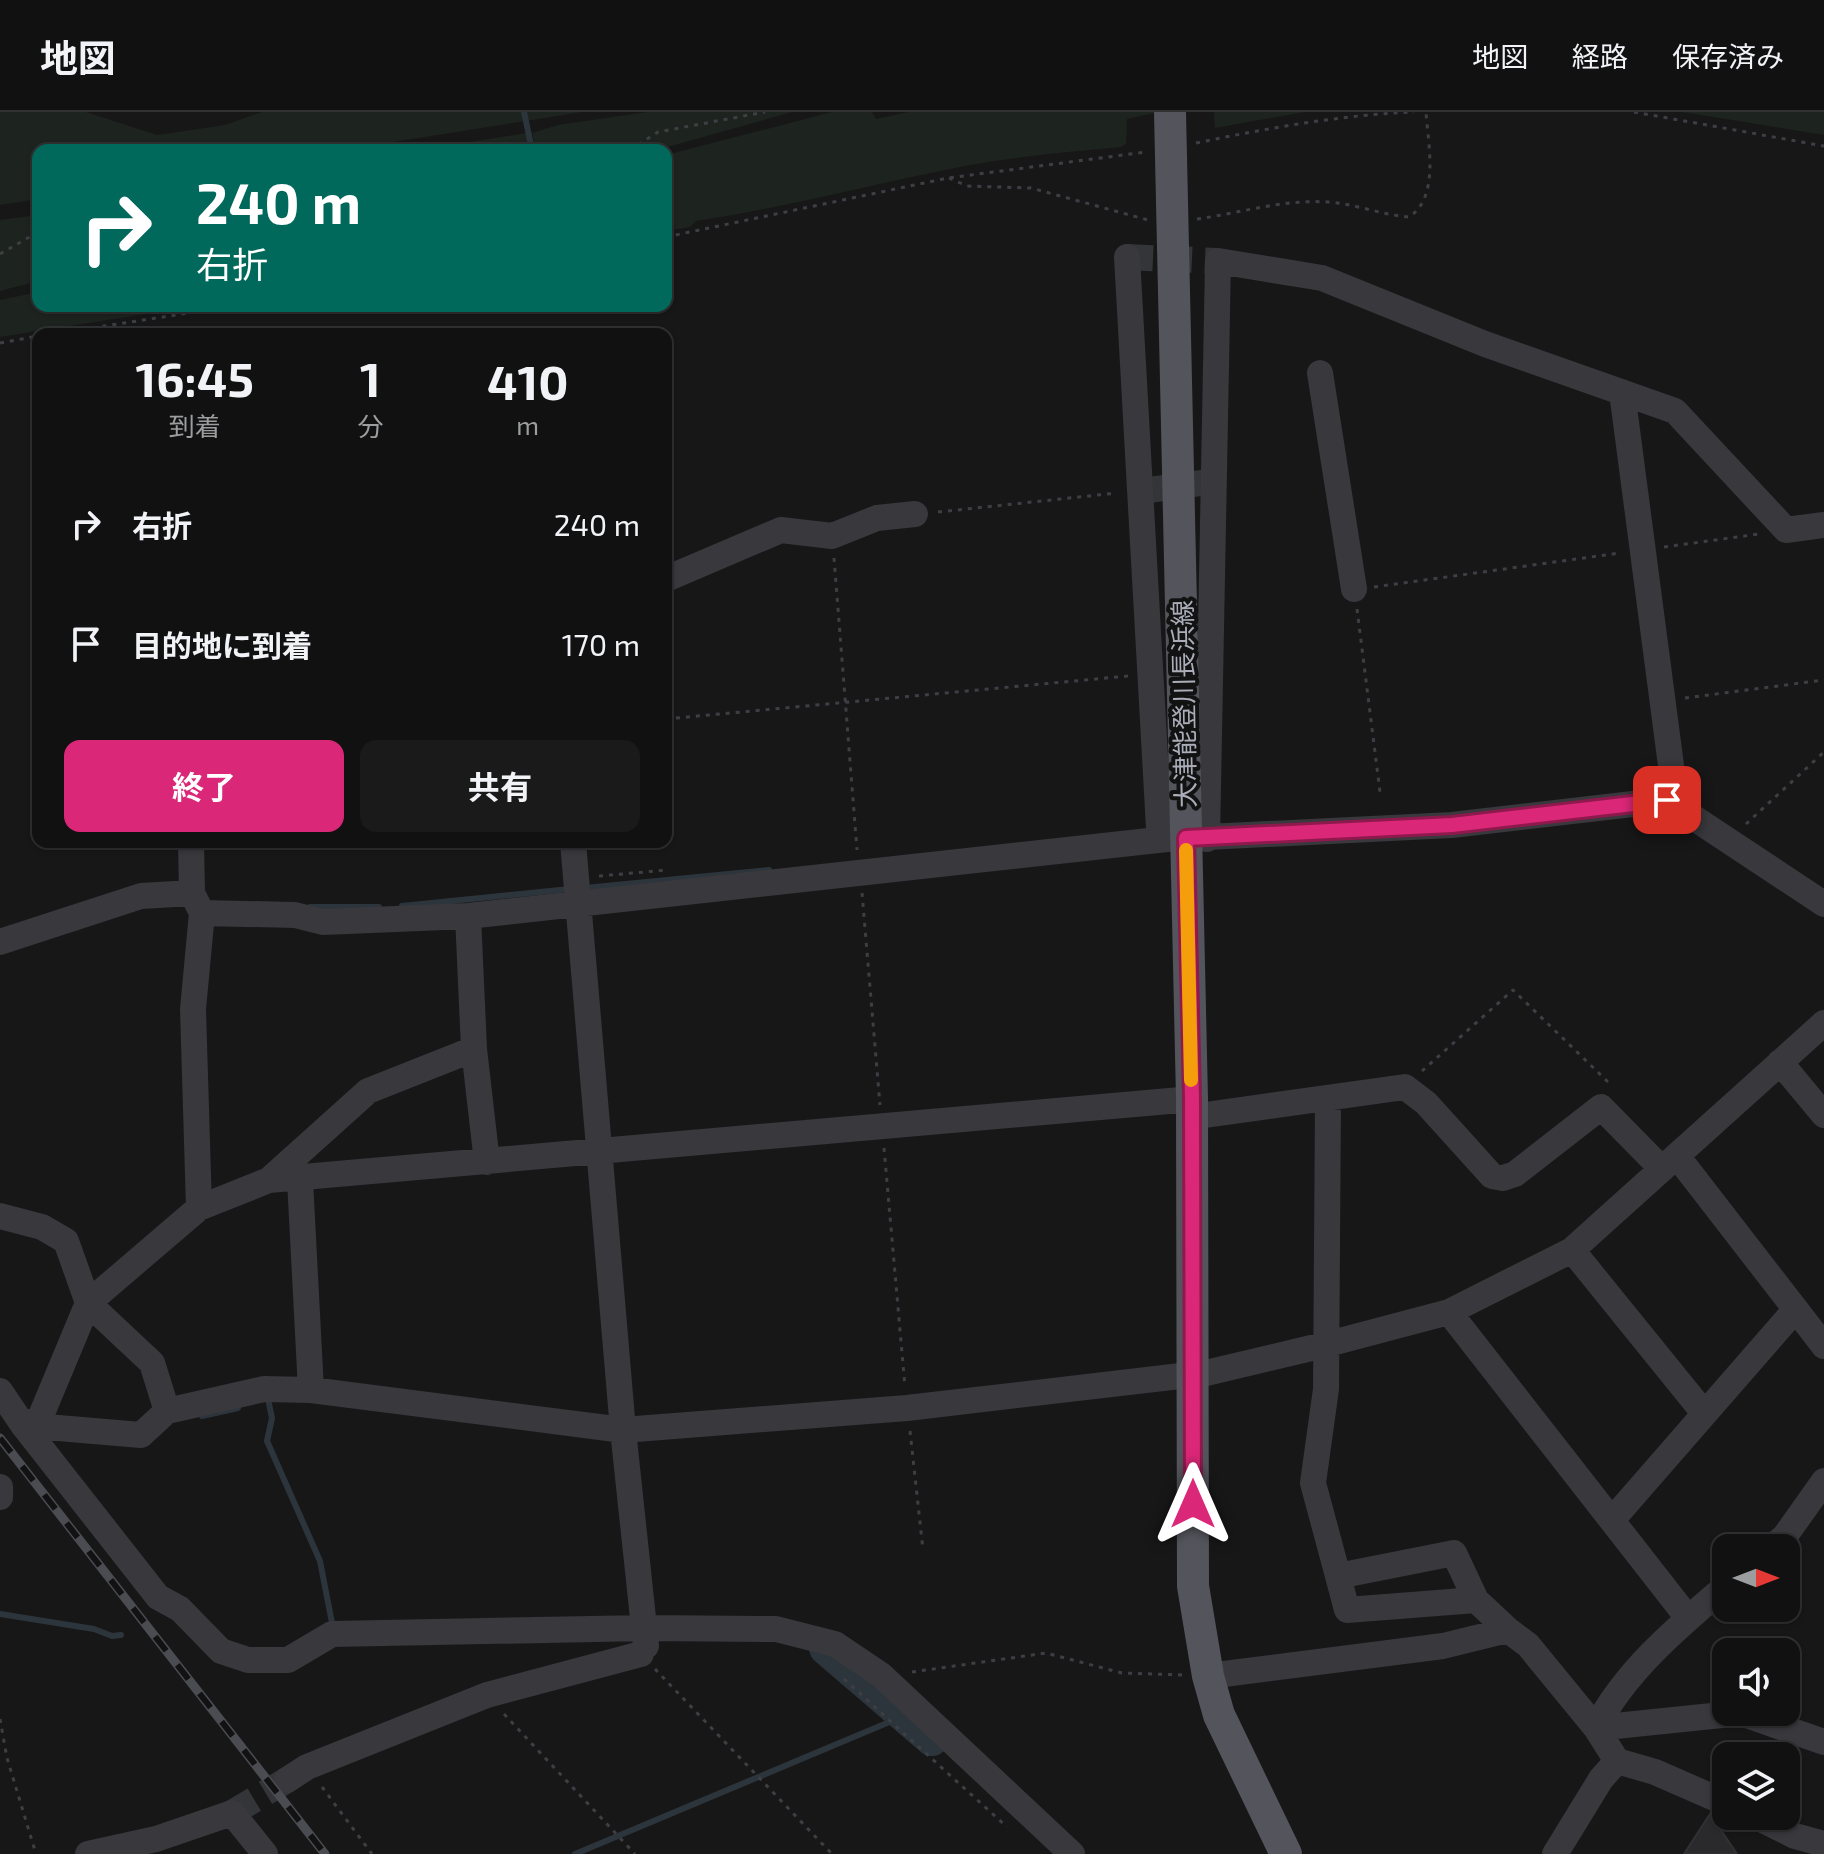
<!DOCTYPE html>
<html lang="ja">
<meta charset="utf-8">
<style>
:root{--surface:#111112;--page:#1a1a1b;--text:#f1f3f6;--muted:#9c9d9f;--line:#303132;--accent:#db2777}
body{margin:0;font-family:"Exo 2","Noto Sans JP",sans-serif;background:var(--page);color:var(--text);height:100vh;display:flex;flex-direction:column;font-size:30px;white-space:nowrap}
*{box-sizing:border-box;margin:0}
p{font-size:26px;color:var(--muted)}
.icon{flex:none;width:44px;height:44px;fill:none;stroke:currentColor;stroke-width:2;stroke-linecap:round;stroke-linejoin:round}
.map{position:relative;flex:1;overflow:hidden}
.drawer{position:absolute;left:32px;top:216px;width:640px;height:520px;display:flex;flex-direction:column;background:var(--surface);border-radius:16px;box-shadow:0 2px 6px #0004,0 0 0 2px var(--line)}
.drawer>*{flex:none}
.hud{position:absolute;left:32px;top:32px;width:640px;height:168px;border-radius:16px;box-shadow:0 2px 6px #0004,0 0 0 2px var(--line);background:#00695c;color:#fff;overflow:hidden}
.needle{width:52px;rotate:90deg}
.controls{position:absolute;left:1712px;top:1422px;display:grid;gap:16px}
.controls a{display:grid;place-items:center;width:88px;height:88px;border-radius:16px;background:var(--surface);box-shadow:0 2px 6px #0004,0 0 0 2px var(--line);font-size:40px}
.pin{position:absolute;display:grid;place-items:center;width:68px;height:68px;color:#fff;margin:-34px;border-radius:16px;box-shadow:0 4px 12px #0006}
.me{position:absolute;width:88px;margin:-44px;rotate:0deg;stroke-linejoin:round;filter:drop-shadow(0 0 6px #0008)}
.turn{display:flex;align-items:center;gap:28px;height:168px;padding:0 32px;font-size:36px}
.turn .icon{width:104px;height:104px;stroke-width:2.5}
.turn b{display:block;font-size:56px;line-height:68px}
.eta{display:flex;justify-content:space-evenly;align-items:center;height:136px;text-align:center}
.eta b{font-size:48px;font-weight:700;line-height:56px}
.cta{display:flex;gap:16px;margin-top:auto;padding:16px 32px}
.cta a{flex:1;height:92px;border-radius:16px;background:var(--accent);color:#fff;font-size:32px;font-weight:700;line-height:92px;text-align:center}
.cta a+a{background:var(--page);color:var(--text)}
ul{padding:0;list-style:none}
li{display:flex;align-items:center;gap:24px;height:120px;padding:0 32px}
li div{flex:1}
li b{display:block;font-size:30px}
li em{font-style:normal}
header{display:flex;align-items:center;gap:48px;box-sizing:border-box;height:112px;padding:0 40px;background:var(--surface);border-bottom:2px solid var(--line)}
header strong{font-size:38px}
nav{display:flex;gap:44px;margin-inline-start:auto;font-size:28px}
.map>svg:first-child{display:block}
.green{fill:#1d231e}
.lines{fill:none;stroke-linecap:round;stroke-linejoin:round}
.stream{stroke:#2d353c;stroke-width:6}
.river{stroke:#2d353c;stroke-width:34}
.building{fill:#2a2a2c;stroke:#313134;stroke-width:2}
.minor-tunnel{stroke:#343538;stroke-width:26;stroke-dasharray:26 13;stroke-linecap:butt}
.path{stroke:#3e3f44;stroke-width:3;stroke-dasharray:4 6;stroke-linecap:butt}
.minor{stroke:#38383d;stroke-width:26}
.major{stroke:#54555c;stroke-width:32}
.rail-casing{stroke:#4b4c52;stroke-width:9}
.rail{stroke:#121213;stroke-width:6;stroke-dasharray:18;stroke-linecap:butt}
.route-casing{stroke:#8e194d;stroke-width:20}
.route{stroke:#db2777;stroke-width:14}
.slow{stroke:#f59e0b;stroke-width:14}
.labels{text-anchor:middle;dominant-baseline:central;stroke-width:8;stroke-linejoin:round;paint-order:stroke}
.street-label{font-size:26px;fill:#aaadb8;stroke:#121213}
</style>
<header>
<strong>地図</strong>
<nav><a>地図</a><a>経路</a><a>保存済み</a></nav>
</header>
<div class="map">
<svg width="1824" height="1742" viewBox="0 0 1824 1742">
<rect width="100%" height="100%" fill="#171718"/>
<!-- green -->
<path class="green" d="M0,0h86l71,23 68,-10 37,-13h320l-239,38h-305v49l-38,6z
M647,0h145l-135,38h-121l-4,-17 26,-8z
M832,0h40l4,7 33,-7h250l-32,7 -1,25 -5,3c-56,5 -111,10 -166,21 -86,17 -172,40 -259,53l-6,6 -24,4v-76z
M1214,0h91l-90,16z
M1682,0h142v23z
M526,21l4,17h-110z
M38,103v66l-38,10v-71z
M38,180v14h158l-196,31v-37z"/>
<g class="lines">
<!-- stream -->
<path class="stream" d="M524,0l8,38
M585,776l184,-18
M402,794l168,-17
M310,795h69
M268,1287l4,19 -5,23 53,120 13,67
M202,1304l36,-8
M0,1502l94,15 18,7 9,-1
M575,1742l331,-139"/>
<!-- river -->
<path class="river" d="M826,1536l106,91"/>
</g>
<!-- building -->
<path class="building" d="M1710,1702l27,40h-53z"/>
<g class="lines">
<!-- minor-tunnel -->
<path class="minor-tunnel" d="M1127,145l91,4
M1141,379l75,-10
M232,1701l55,-33"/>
<!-- path -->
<path class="path" d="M1634,0l190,34
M1196,31c73,-15 144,-28 218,-31
M630,38l28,-18 107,-20
M949,66l18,8 64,2 117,32
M1197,107c44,-6 86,-20 131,-17 28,2 54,13 81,15 31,-20 19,-73 17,-105
M666,125l282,-59 198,-26
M0,142l38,-22
M53,222l181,-28
M0,231l38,-7
M938,400l179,-19
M1664,435l95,-13
M834,446l23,292
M1374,475l246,-34
M1357,497l23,183
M1685,586l139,-18
M666,607l462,-43
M1746,712l78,-72
M599,764l68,-6
M862,781l18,212
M1422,959l91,-81 94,91 -1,3
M884,1036l21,239
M910,1319l13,119
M655,1557l177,185
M912,1560l134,-19 76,20 62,2
M844,1567l163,148
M504,1602l131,140
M0,1607l7,39 29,96
M322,1675l50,67"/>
<!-- minor -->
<path class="minor" d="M1127,145l32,571 8,11
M1320,261l34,216
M1622,280l50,381
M666,467l115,-49 51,6 45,-18 38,-4
M1207,727l11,-578 104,17 163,66 190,67 111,119 38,-5
M191,730l1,51
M573,730l50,588 23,216
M202,801l93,2 28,7 145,-6 699,-77 285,-14 215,-25 157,104
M468,804l6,133 13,113
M0,830l141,-46 51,-3 10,20 -9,96 6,199
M1780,950l44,53
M1328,989l-2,288 -13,94 25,93
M1191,1005l214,-30 21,16 66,73 11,2 12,-4 86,-67 61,62
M1677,1044l147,190
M269,1068l99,-89 106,-42
M300,1068l11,210 312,40 284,-22 299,-35 122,-29 121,-32 123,-62 252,-227
M0,1104l42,11 24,14 22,62 64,60 15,48 97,-22 47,1
M1572,1138l132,163
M1449,1200l239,306
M0,1279l23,34 17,-7 48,-115 111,-95 70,-28 923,-81
M23,1313l135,172 22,12 41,42 27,9h40l44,-26 313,-6 131,1 59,15 46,31 191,179
M23,1313l118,10 26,-24
M0,1375v10
M1612,1408l183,-210
M1771,1436l14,-12 39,-55
M1476,1488l-22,-47 -116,23 9,34 129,-10 32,30
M1208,1564l235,-30 65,-16 20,15 68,83 145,-15 83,29
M1617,1649l-21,-33c28,-56 83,-102 130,-142
M287,1668l20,-13 180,-72 154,-41
M1755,1704l40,20 29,8
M88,1742l68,-15 76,-26 33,41
M1555,1742l46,-75 16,-18 38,11 71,31"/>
<!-- major -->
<path class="major" d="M1170,0l22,987 1,487 15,90 11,39 67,139"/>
<!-- rail casing -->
<g class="rail-casing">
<path id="rail" d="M0,1326l325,416"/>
</g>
<!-- rail -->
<use href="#rail" class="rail"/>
</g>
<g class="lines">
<!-- route casing -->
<g class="route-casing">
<path id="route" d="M1193,1392l-1,-405 -6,-261 266,-13 215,-25"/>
</g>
<!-- route -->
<use href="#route" class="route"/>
<!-- slow -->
<path class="slow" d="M1186,738l5,230"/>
</g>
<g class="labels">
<!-- street labels -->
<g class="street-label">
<text transform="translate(1183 592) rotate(-91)">大津能登川長浜線</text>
</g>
</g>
</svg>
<div class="controls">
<a><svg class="needle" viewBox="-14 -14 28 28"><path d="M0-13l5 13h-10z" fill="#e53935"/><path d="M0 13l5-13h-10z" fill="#9c9d9f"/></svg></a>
<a><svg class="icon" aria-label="sound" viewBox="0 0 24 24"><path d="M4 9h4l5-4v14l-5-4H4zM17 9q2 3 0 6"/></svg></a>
<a><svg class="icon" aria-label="layers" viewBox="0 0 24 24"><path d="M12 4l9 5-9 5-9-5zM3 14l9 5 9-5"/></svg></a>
</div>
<div class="pin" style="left:1667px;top:688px;background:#d93025"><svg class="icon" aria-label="arrive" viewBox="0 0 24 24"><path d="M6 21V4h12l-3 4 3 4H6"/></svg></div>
<svg class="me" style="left:1193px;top:1392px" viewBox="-20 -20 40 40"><path d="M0-17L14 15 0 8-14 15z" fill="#db2777" stroke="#fff" stroke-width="4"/></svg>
<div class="hud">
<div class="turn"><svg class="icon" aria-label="right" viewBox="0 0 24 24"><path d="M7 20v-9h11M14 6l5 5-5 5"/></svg><div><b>240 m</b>右折</div></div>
</div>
<section class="drawer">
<div class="eta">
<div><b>16:45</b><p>到着</p></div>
<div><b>1</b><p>分</p></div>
<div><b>410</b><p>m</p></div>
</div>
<ul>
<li><svg class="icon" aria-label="right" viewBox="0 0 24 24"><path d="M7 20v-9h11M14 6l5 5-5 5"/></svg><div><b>右折</b></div><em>240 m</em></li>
<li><svg class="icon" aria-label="arrive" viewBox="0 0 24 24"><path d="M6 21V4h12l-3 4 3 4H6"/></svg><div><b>目的地に到着</b></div><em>170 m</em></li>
</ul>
<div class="cta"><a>終了</a><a>共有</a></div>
</section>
</div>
